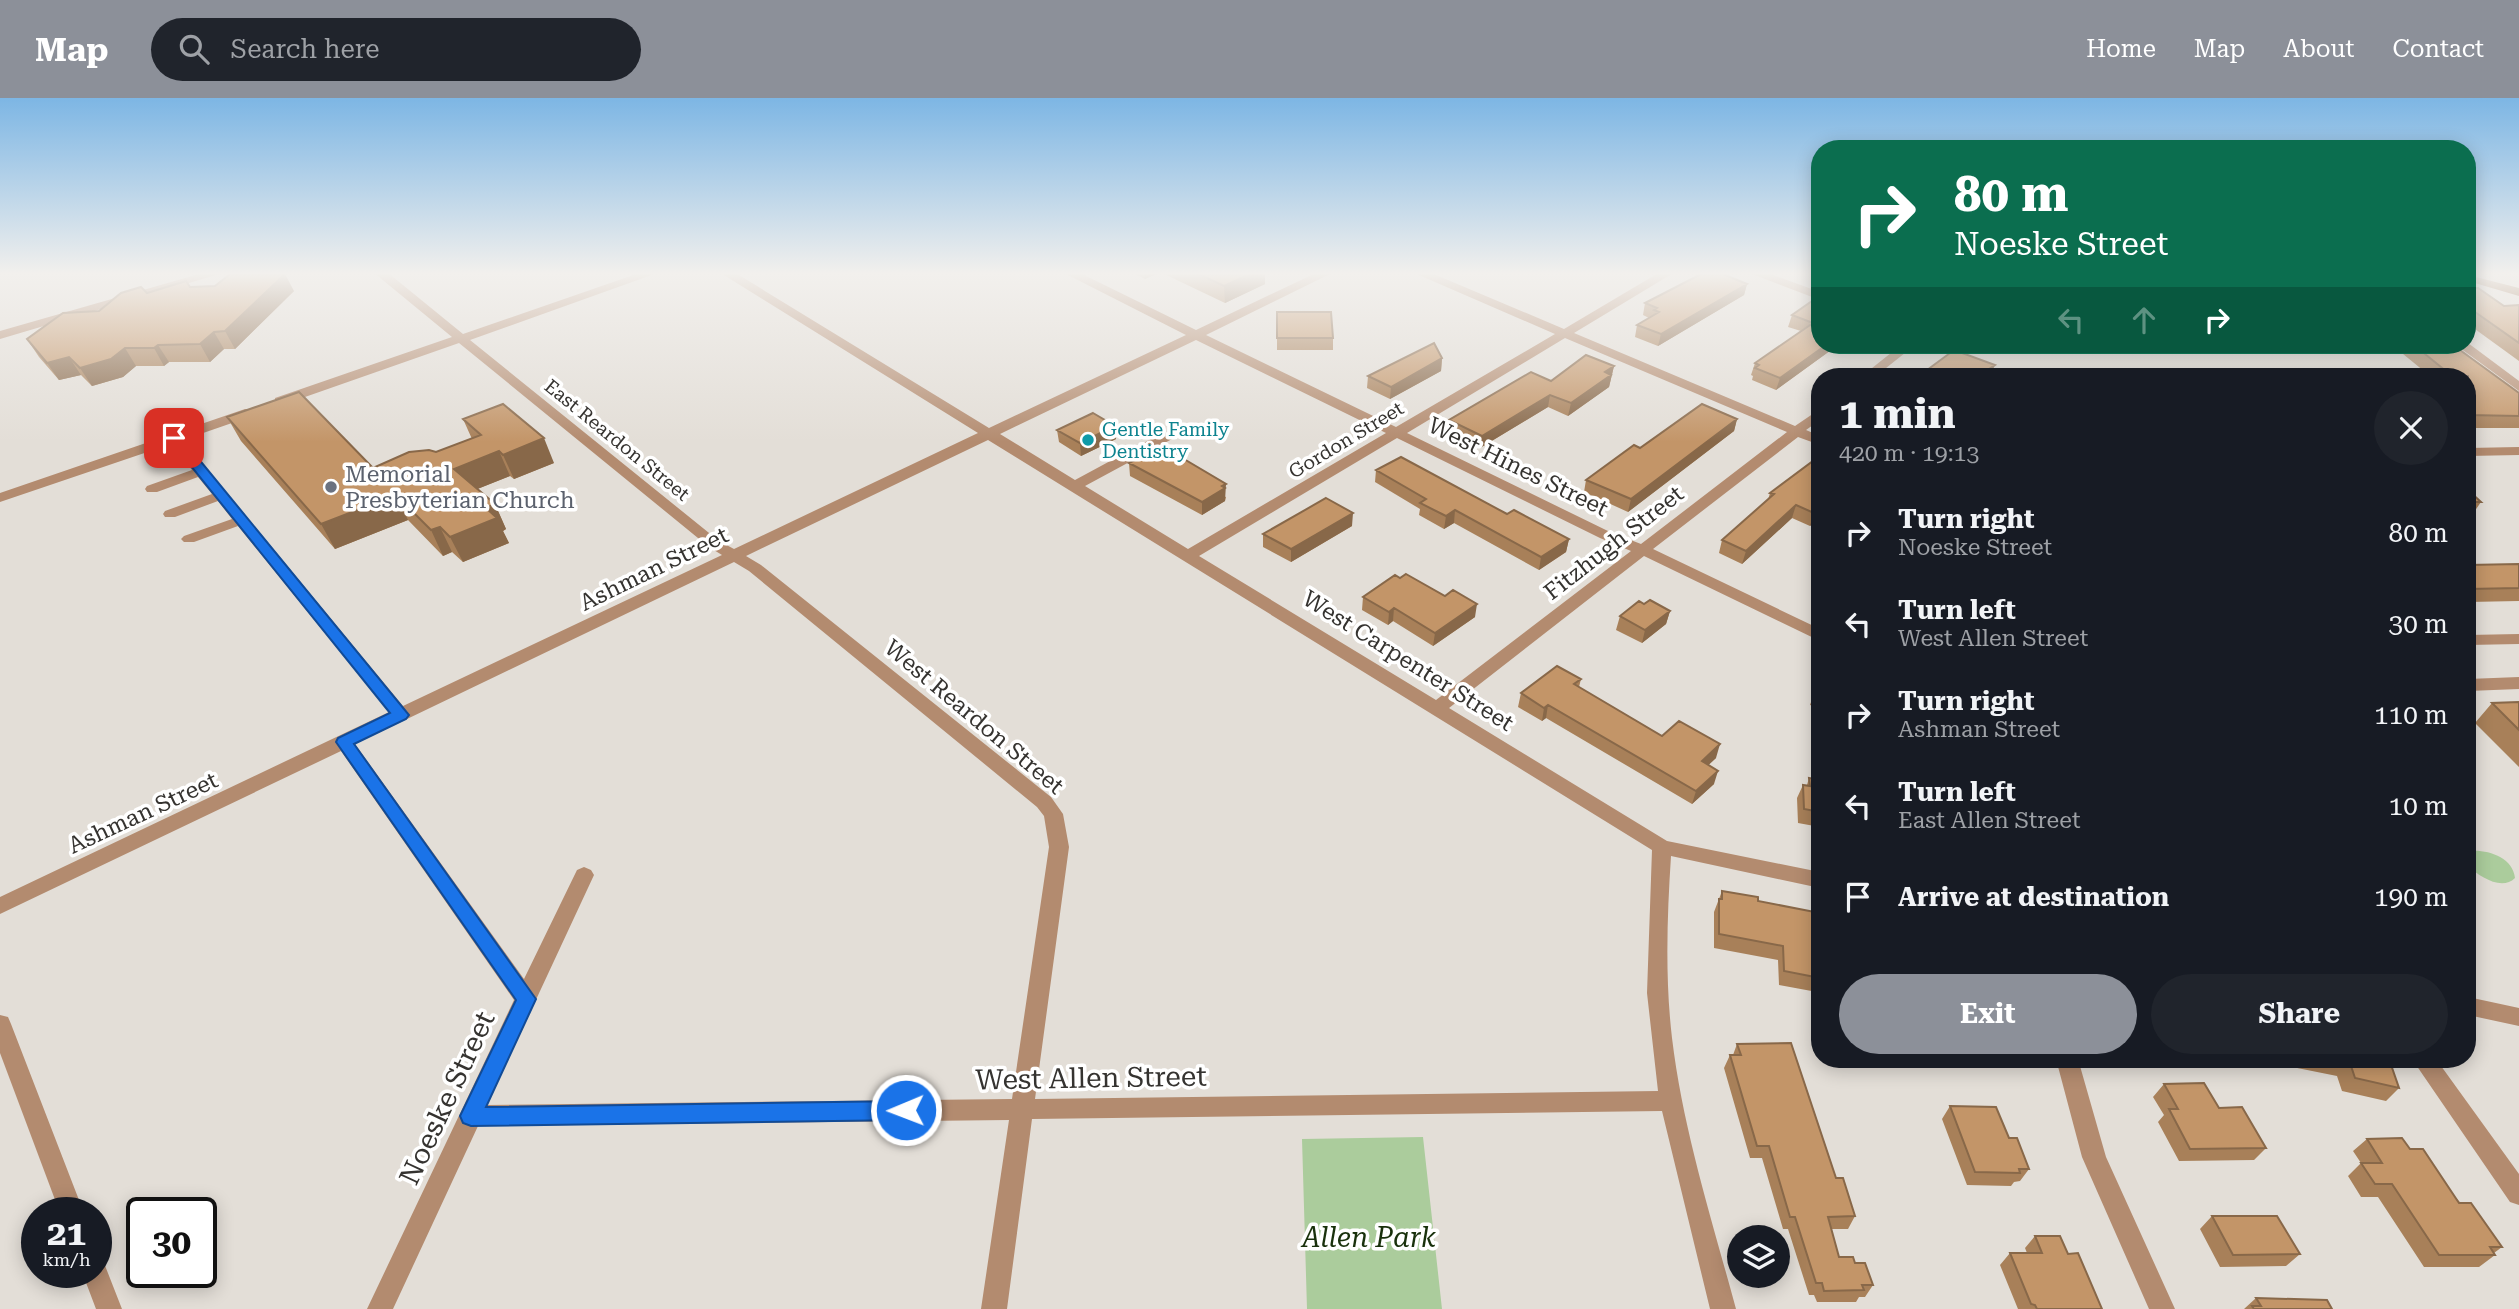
<!DOCTYPE html>
<meta charset="utf-8">
<style>
:root{--surface:#171b24;--page:#20242c;--text:#f1f3f6;--muted:#9ea1a6;--accent:#8c9099}
body{margin:0;font-family:"Roboto Serif",serif;background:var(--page);color:var(--text);height:100vh;display:flex;flex-direction:column;font-size:26px;white-space:nowrap}
*{box-sizing:border-box;margin:0}
p{font-size:23px;color:var(--muted)}
.icon{flex:none;width:38px;height:38px;fill:none;stroke:currentColor;stroke-width:2;stroke-linecap:round;stroke-linejoin:round}
.map{position:relative;flex:1;overflow:hidden}
.side{position:absolute;left:1811px;top:270px;width:665px;height:700px;display:flex;flex-direction:column;background:var(--surface);border-radius:28px;box-shadow:0 4px 18px #0003}
.side>*{flex:none}
.banner{position:absolute;left:1811px;top:42px;width:665px;height:214px;border-radius:28px;box-shadow:0 4px 18px #0003;background:#0b6e4f;color:#fff;overflow:hidden}
.controls{position:absolute;left:1727px;top:1127px;display:grid;gap:14px}
.controls a{display:grid;place-items:center;width:63px;height:63px;border-radius:50%;background:var(--surface);box-shadow:0 4px 18px #0003;font-size:35px}
.speed{position:absolute;left:21px;top:1099px;display:flex;gap:14px;font-size:35px;font-weight:700;text-align:center}
.speed>*{display:grid;place-content:center;width:91px;height:91px;border-radius:50%;background:var(--surface);box-shadow:0 4px 18px #0003;line-height:1}
.speed small{font-size:18px;font-weight:400}
.speed .limit{border:4px solid #111;border-radius:10px;background:#fff;color:#111}
.pin{position:absolute;display:grid;place-items:center;width:60px;height:60px;color:#fff;margin:-30px;border-radius:14px;box-shadow:0 4px 10px #0006}
.me{position:absolute;width:77px;margin:-38px;rotate:269deg;stroke-linejoin:round;filter:drop-shadow(0 0 5px #0008)}
.turn{display:flex;align-items:center;gap:24px;height:147px;padding:0 28px;font-size:32px}
.turn .icon{width:91px;height:91px;stroke-width:2.5}
.turn b{display:block;font-size:49px;line-height:60px}
.lanes{display:flex;align-items:center;height:66px;padding:0 28px;background:#0003;justify-content:center;gap:35px;direction:ltr}
.lanes .off{opacity:.35}
.round{display:grid;place-items:center;flex:none;width:74px;height:74px;border-radius:37px;background:var(--page)}
.summary{display:flex;align-items:center;justify-content:space-between;height:119px;padding:0 28px}
h1{font-size:42px;font-weight:700;line-height:52px}
.primary-button{display:flex;gap:14px;margin-top:auto;padding:14px 28px}
.primary-button a{flex:1;height:80px;border-radius:42px;background:var(--accent);color:#fff;font-size:28px;font-weight:700;line-height:80px;text-align:center}
.primary-button a+a{background:var(--page);color:var(--text)}
ul{padding:0;list-style:none}
li{display:flex;align-items:center;gap:21px;height:91px;padding:0 28px}
li div{flex:1}
li b{display:block;font-size:26px}
li em{font-style:normal}
header{display:flex;align-items:center;gap:42px;box-sizing:border-box;height:98px;padding:0 35px;background:var(--accent);color:#fff}
header strong{font-size:33px}
nav{display:flex;gap:38px;margin-inline-start:auto;font-size:24px}
.search{width:490px;height:63px;background:var(--page);display:flex;align-items:center;gap:18px;box-sizing:border-box;padding:0 24px;border-radius:38px;color:var(--muted);font-size:26px}
.map>svg:first-child{display:block}
.green{fill:#abcc9c}
.lines{fill:none;stroke-linecap:round;stroke-linejoin:round}
.minor{fill:#b38b6f;fill-rule:evenodd}
.major{fill:#7f4719;fill-rule:evenodd}
.wall{fill:#a88059}
.shaded-wall{fill:#886849}
.building{fill:#c39568;stroke:#886849;stroke-width:2}
.route{fill:#1a73e8;stroke:#114b97;stroke-width:2}
.culture-dot{fill:#0f9aa8;stroke:#fff;stroke-width:2.5}
.worship-dot{fill:#6b7280;stroke:#fff;stroke-width:2.5}
.labels{text-anchor:middle;dominant-baseline:central;stroke-width:7;stroke-linejoin:round;paint-order:stroke}
.far-culture-label{font-size:19px;fill:#0d838f;stroke:#fff;text-anchor:start}
.far-street-label{font-size:19px;fill:#353330;stroke:#fff}
.street-label{font-size:23px;fill:#353330;stroke:#fff}
.worship-label{font-size:23px;fill:#5b616d;stroke:#fff;text-anchor:start}
.near-street-label{font-size:28px;fill:#353330;stroke:#fff}
.near-park-label{font-size:28px;font-style:italic;fill:#19310c;stroke:#fff}
</style>
<header>
<strong>Map</strong>
<div class="search"><svg class="icon" aria-label="search" viewBox="0 0 24 24"><circle cx="10" cy="10" r="6"/><path d="M15 15l6 6"/></svg>Search here</div>
<nav><a>Home</a><a>Map</a><a>About</a><a>Contact</a></nav>
</header>
<div class="map">
<svg width="2519" height="1211" viewBox="0 0 2519 1211">
<rect width="100%" height="100%" fill="#e3ded7"/>
<!-- green -->
<path class="green" d="M2469,753c18,-2 44,6 46,27 -13,13 -35,-1 -47,-12z
M1423,1039l19,172h-135l-5,-170z"/>
<g class="lines">
<!-- minor -->
<path class="minor" d="M206,174h20l-226,67v-8z
M373,174h14l76,62 179,-62h18l-190,68 249,201 15,8 244,-116 -259,-161h15l255,156 197,-93 -124,-63h16l118,58 122,-58h16l-128,63 190,92 159,-93 -143,-62h17l135,57 96,-57h15l-101,61 221,93 25,-17v11l-14,10 14,6v9l-22,-8 -145,112 167,80v12l-176,-85 -195,152 218,133 153,31v16l-149,-32c-4,61 -6,122 1,182 11,92 40,182 64,271h-26l-48,-198 -630,8 -25,190h-26l28,-189 -531,6 -85,183h-26l147,-309 -173,-249 -341,163v-17l389,-185 -151,-186 -44,16h-10l-3,-3 3,-3 48,-17 -14,-18 -43,16h-10l-2,-3 2,-3 47,-17 -14,-17 -41,15h-10l-2,-3 2,-3 45,-16 -21,-26 -171,58v-9l245,-84h10v6l-72,25 220,266 319,-151 -13,-8 -250,-204 -174,61h-10v-6l177,-61zM1565,240l222,94 -146,112 -31,-12 -203,-99zM1196,242l190,93 -198,116 -103,-63 87,-47v-6h-10l-87,47 -75,-46zM1397,340l203,100 31,13 -195,149 -237,-144zM988,342l664,410 -5,143 11,98 -623,8 34,-252 -6,-33 -12,-17 -290,-232 -15,-9zM734,464l15,9 288,236 7,9 5,31 -37,252 -525,6 107,-230 -3,-5 -7,-3 -7,3 -53,109 -169,-235z
M1747,174h18l55,20v8z
M2468,245l51,38v10l-63,-46z
M1901,247h14l-39,31h-14z
M2519,349v8l-51,1v-8z
M2519,536v10l-51,1v-10z
M2519,579v12l-51,2v-12z
M2468,899l51,11v18l-51,-11z
M0,917l8,2 3,7 73,189h-24l-60,-160z
M2056,961h22l28,98 69,152h-26l-67,-152z
M2412,961h24l83,115v31l-9,-3z
M96,1162l8,3 18,46h-26l-14,-37h14z"/>
<!-- major -->
<path class="major" d="M2468,177l51,13v8l-51,-15z"/>
</g>
<!-- wall -->
<path class="wall" d="M1131,174h134v12l-40,19 -65,-31 -15,7z
M1747,186l-3,11 -86,51 -23,-9 2,-12 12,-7 -6,-3 2,-12z
M190,189l104,4 -59,58h-11l-14,13h-41l-5,4h-28l-13,11 -31,9 -11,-11 -22,5 -20,-23 -12,-18 120,-46z
M2468,190l36,18 15,-1v56l-51,-37z
M1815,201l5,46h18l-62,45 -24,-10 1,-4 -2,-1 4,-12 46,-32 -13,-4 4,-12z
M1277,214l56,26v12h-56z
M2392,247h61l66,48v35h-51v-52h-38z
M1442,260l-1,13 -51,28 -23,-11 1,-12z
M1614,268l-5,21 -41,29 -20,-9 -68,41 -32,-15 1,-13 102,-39z
M227,319l146,51 63,-16 36,-13 -9,-20 91,44 -40,16 -4,-3 -33,13 18,15 11,25 -3,2 6,12 -46,19 -11,-10 -9,4 -35,-36 -73,29 -94,-108z
M1737,321l-3,12 -106,81 -44,-20 2,-12 54,-32z
M1057,332l59,9 -35,17 -22,-14z
M1813,363l7,56 -10,9 -18,-8 -50,46 -23,-11 3,-13 46,-40 2,-7z
M1129,365l97,34 -1,4 -23,14 -72,-39z
M1376,372l131,44 62,25 -3,13 -27,18 -85,-47 -10,6 -25,-14 1,-6 -45,-27z
M2468,392l13,12 -9,13h-4z
M1352,428l-61,36 -28,-15v-13z
M2519,466v37l-51,1v-37z
M1400,480l45,18 30,21 -42,29 -40,-25 -5,4 -26,-15 1,-13z
M1644,506l26,7 -4,13 -24,19 -26,-13 4,-14z
M1820,578v32l-10,-3z
M1581,581l-2,8 83,49 54,22 -8,7 6,19 -22,20 -146,-86 -4,3 -24,-14 3,-14z
M2519,604v65l-44,-44 17,-20z
M1809,680l11,2v47l-22,-4 -1,-25 6,-13h4z
M1722,793l36,10 62,12v72l-3,7 -38,-7 -1,-25 -64,-12v-36z
M1737,946l99,134 19,38 -7,13h-17l8,28 16,6 18,22 -8,12h-6l-3,5h-39l-3,-7h-5l-21,-66h-5l-21,-71h-12l-26,-90 6,-13h3z
M2252,961h137l10,29 -13,13 -44,-10 -5,-15z
M2164,986l55,24 47,40 -12,12 -75,1 -21,-39 6,-7 -11,-18z
M1950,1008l59,32 20,31 -9,12 -6,1 -3,4 -44,-1 -25,-66z
M2367,1041l43,10 92,98 -8,6 1,2 -16,12h-55l-46,-70h-17l-13,-21 13,-13 -8,-12z
M2212,1118l88,38 -14,12 -66,1 -20,-38z
M2035,1138l33,18 34,55h-84l-18,-44 10,-12h17l-2,-5z
M2256,1200l76,11h-88z"/>
<!-- shaded-wall -->
<path class="shaded-wall" d="M1145,174h15l-15,7z
M1255,174h10v12l-40,19 -1,-17z
M285,176l9,17 -59,58 -10,-18z
M1747,186l-3,11 -86,51 3,-12z
M214,234l10,17 -14,13 -10,-18z
M158,247l11,17 -5,4 -10,-18z
M1826,247h12l-62,45 4,-12z
M125,250l11,18 -13,11 -31,9 -12,-18z
M69,259l12,18 -22,5 -12,-17z
M1442,260l-1,13 -51,28 1,-12z
M1995,267l-5,11h-12z
M1614,268l-5,21 -41,29 3,-13 34,-31z
M1550,297l-2,12 -68,41 2,-12z
M1737,321l-3,12 -106,81 3,-13z
M1115,328l1,13 -35,17 -1,-13z
M544,340l10,25 -40,16 -11,-24z
M499,353l11,25 -45,18 -11,-25z
M1226,386l-1,17 -23,14v-13z
M396,397l12,25 -73,29 -14,-25z
M495,406l11,25 -3,2 6,12 -46,19 -13,-25 36,-29z
M1796,407l-4,13 -50,46 4,-13z
M1820,410v9l-10,9 4,-13z
M1455,412l-1,13 -10,6 2,-13z
M1353,415l-1,13 -61,36v-13z
M440,429l12,25 -9,4 -12,-26z
M1569,441l-3,13 -27,18 2,-13z
M1477,506l-2,13 -42,29 2,-13z
M1394,510l-1,13 -5,4 1,-13z
M1670,513l-4,13 -24,19 3,-13z
M1548,607l-2,13 -4,3 2,-13z
M1720,646l-4,14 -18,17 4,-14z
M1718,673l-4,13 -22,20 4,-13z"/>
<!-- building -->
<path class="building" d="M1194,174h61l-31,14z
M1705,174h13l29,12 -86,50 -24,-9 22,-13 -5,-2 3,-2 -12,-5z
M230,176h55l-60,57 -11,1 -14,12 -42,1 -4,3h-29l-14,11 -31,9 -11,-11 -22,6 -20,-24 36,-26 36,-2 22,-18 20,-6 6,6 39,-12 4,6 25,-1z
M2468,190h10l26,18 15,-1v38l-51,-36z
M1815,201l5,2v44h6l-46,33 -25,-10 4,-3 -4,-2 58,-40 -21,-8z
M1277,214h54l2,26h-56z
M1434,245l8,15 -51,29 -23,-11z
M2414,247h39l66,48v23l-51,-1v-39h-16z
M1954,252l41,15 -17,11h-59z
M1586,257l28,11 -9,6 6,3 -40,28 -21,-8 -68,41 -33,-16 82,-48 20,9z
M299,294l74,76 36,-16 20,-2 7,2 45,-17 -18,-16 40,-15 41,34 -41,17 -4,-4 -45,18 41,35 -9,4 11,10 -47,19 -10,-10 -9,3 -35,-35 -75,29 -94,-107z
M1702,306l35,15 -106,80 -45,-19 48,-35 6,3z
M1093,315l22,13 -35,17 -23,-13z
M1162,348l64,38 -4,2 3,2 -23,14 -73,-39z
M1401,359l106,57 7,-4 55,29 -28,18 -86,-47 -9,6 -26,-13 6,-4 -50,-29z
M1813,363l7,3v44l-6,5 -18,-8 -50,46 -24,-11 52,-46 -4,-1z
M2468,392l13,12h-13z
M1326,400l27,15 -62,36 -28,-15z
M2519,466v24l-51,1v-24z
M1406,476l39,22 8,-6 24,14 -42,29 -41,-25 -5,4 -26,-15 32,-22 5,3z
M1650,502l20,11 -25,19 -25,-14 19,-15 5,3z
M1557,568l24,13 -7,5 88,52 17,-15 41,23 -18,17 16,10 -22,20 -148,-86 -4,3 -23,-15z
M1820,579v16l-5,-1z
M2519,604v28l-27,-27z
M1809,680l11,2v32l-16,-3 -1,-24 7,1z
M1722,793l36,6v4l62,12v65l-36,-7 -1,-25 -64,-12v-35h3z
M1791,945l45,135h7l12,38 -27,1 11,40h14l2,6h10l8,22h-11l2,5 -40,1 -2,-8h-6l-21,-66h-5l-21,-71h-12l-27,-91h11l-4,-11z
M2328,961h61l10,29 -44,-10 -5,-15z
M2204,985l15,25 23,-1 24,41 -76,1 -21,-40h9l-14,-25z
M1950,1008l46,1 13,31h8l12,31h-10l1,4 -45,-1z
M2402,1040l8,11h13l36,54h12l31,44h-12l5,8h-56l-47,-71h-17l-14,-21h21l-15,-24z
M2212,1118h65l23,38 -67,1z
M2035,1138h25l8,18 10,-1 24,56h-65l-2,-4 -4,-1 -21,-51h32z
M2256,1200l71,2 5,9h-78l-2,-3h9z"/>
<!-- sky -->
<linearGradient id="sky" x2="0" y2="1"><stop stop-color="#7db6e4"/><stop offset="0.51" stop-color="#f2f0ed"/><stop offset="1" stop-color="#f2f0ed" stop-opacity="0"/></linearGradient>
<rect width="2519" height="344" fill="url(#sky)"/>
<!-- route -->
<path class="route" d="M174,336l5,1 230,280 -3,4 -52,25 182,255 -50,108 420,-6 8,3 3,6 -3,7 -8,3 -435,6 -8,-3 -3,-7 56,-116 -180,-258 2,-4 52,-25 -220,-273 -2,-2z"/>
<!-- markers -->
<circle class="culture-dot" cx="1088" cy="342" r="7"/>
<circle class="worship-dot" cx="331" cy="389" r="7"/>
<g class="labels">
<!-- far-culture labels -->
<g class="far-culture-label">
<text x="1102" y="331">Gentle Family<tspan x="1102" dy="22">Dentistry</tspan></text>
</g>
<!-- far-street labels -->
<g class="far-street-label">
<text transform="translate(617 342) rotate(39)">East Reardon Street</text>
<text transform="translate(1346 342) rotate(-31)">Gordon Street</text>
</g>
<!-- street labels -->
<g class="street-label">
<text transform="translate(1518 369) rotate(26)">West Hines Street</text>
<text transform="translate(1614 445) rotate(-38)">Fitzhugh Street</text>
<text transform="translate(654 471) rotate(-26)">Ashman Street</text>
<text transform="translate(1408 563) rotate(32)">West Carpenter Street</text>
<text transform="translate(974 619) rotate(40)">West Reardon Street</text>
<text transform="translate(143 715) rotate(-25)">Ashman Street</text>
</g>
<!-- worship labels -->
<g class="worship-label">
<text x="345" y="376">Memorial<tspan x="345" dy="26">Presbyterian Church</tspan></text>
</g>
<!-- near-street labels -->
<g class="near-street-label">
<text transform="translate(1091 980) rotate(-1)">West Allen Street</text>
<text transform="translate(447 1000) rotate(-65)">Noeske Street</text>
</g>
<!-- near-park labels -->
<g class="near-park-label">
<text x="1369" y="1139">Allen Park</text>
</g>
</g>
</svg>
<div class="controls">
<a><svg class="icon" aria-label="layers" viewBox="0 0 24 24"><path d="M12 4l9 5-9 5-9-5zM3 14l9 5 9-5"/></svg></a>
</div>
<div class="speed"><div>21<small>km/h</small></div><div class="limit">30</div></div>
<div class="pin" style="left:174px;top:340px;background:#d93025"><svg class="icon" aria-label="arrive" viewBox="0 0 24 24"><path d="M6 21V4h12l-3 4 3 4H6"/></svg></div>
<svg class="me" style="left:906px;top:1012px" viewBox="-20 -20 40 40"><circle r="17" fill="#1a73e8" stroke="#fff" stroke-width="3"/><path d="M0-11L8 9 0 5-8 9z" fill="#fff"/></svg>
<div class="banner">
<div class="turn"><svg class="icon" aria-label="right" viewBox="0 0 24 24"><path d="M7 20v-9h11M14 6l5 5-5 5"/></svg><div><b>80 m</b>Noeske Street</div></div>
<div class="lanes"><svg class="icon off" aria-label="left" viewBox="0 0 24 24"><path d="M17 20v-9H6M10 6l-5 5 5 5"/></svg><svg class="icon off" aria-label="ahead" viewBox="0 0 24 24"><path d="M12 20V5M6 11l6-6 6 6"/></svg><svg class="icon" aria-label="right" viewBox="0 0 24 24"><path d="M7 20v-9h11M14 6l5 5-5 5"/></svg></div>
</div>
<section class="side">
<div class="summary"><div><h1>1 min</h1><p>420 m · 19:13</p></div><a class="round"><svg class="icon" aria-label="close" viewBox="0 0 24 24"><path d="M6 6l12 12M18 6L6 18"/></svg></a></div>
<ul>
<li><svg class="icon" aria-label="right" viewBox="0 0 24 24"><path d="M7 20v-9h11M14 6l5 5-5 5"/></svg><div><b>Turn right</b><p>Noeske Street</p></div><em>80 m</em></li>
<li><svg class="icon" aria-label="left" viewBox="0 0 24 24"><path d="M17 20v-9H6M10 6l-5 5 5 5"/></svg><div><b>Turn left</b><p>West Allen Street</p></div><em>30 m</em></li>
<li><svg class="icon" aria-label="right" viewBox="0 0 24 24"><path d="M7 20v-9h11M14 6l5 5-5 5"/></svg><div><b>Turn right</b><p>Ashman Street</p></div><em>110 m</em></li>
<li><svg class="icon" aria-label="left" viewBox="0 0 24 24"><path d="M17 20v-9H6M10 6l-5 5 5 5"/></svg><div><b>Turn left</b><p>East Allen Street</p></div><em>10 m</em></li>
<li><svg class="icon" aria-label="arrive" viewBox="0 0 24 24"><path d="M6 21V4h12l-3 4 3 4H6"/></svg><div><b>Arrive at destination</b></div><em>190 m</em></li>
</ul>
<div class="primary-button"><a>Exit</a><a>Share</a></div>
</section>
</div>
